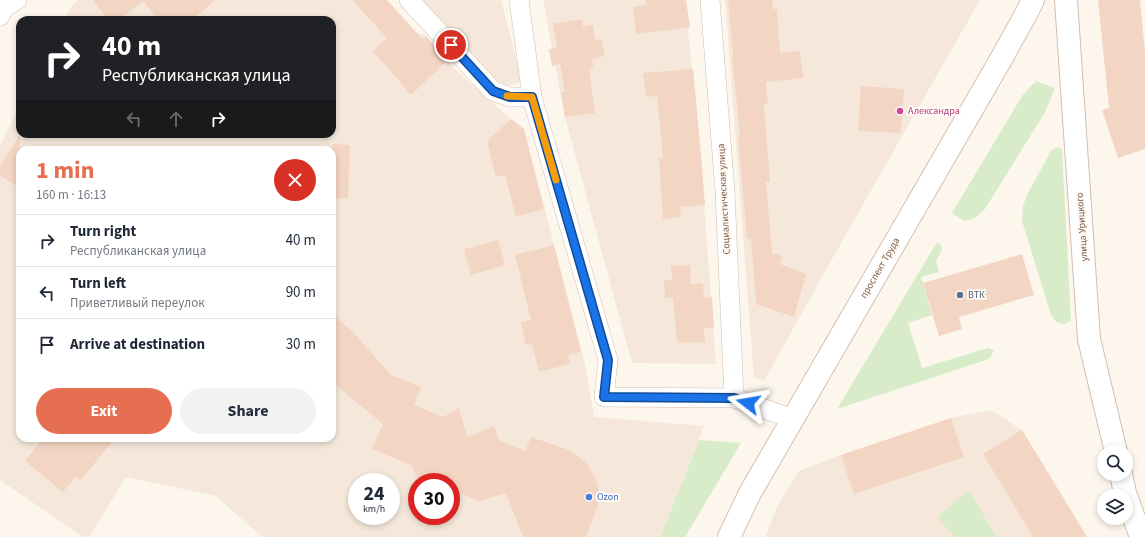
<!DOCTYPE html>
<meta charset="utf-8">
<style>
:root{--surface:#fff;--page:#f2f2f3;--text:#1f2937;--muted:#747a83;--line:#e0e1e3;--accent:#e76f51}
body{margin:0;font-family:"Source Sans 3",sans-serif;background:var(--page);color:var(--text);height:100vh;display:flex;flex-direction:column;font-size:15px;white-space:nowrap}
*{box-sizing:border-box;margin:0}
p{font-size:13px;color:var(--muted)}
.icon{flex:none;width:22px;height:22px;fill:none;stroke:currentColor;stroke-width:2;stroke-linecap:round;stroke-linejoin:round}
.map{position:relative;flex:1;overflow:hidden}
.details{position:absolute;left:16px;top:146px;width:320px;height:296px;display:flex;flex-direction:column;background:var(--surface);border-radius:12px;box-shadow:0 2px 6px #0003}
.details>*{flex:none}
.guide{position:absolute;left:16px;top:16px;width:320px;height:122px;border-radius:12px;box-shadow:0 2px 6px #0003;background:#202124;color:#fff;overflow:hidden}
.tools{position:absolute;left:1097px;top:445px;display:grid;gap:8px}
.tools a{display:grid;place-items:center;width:36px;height:36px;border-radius:50%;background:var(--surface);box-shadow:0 2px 6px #0003;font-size:20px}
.speed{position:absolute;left:348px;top:473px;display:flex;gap:8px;font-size:20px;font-weight:700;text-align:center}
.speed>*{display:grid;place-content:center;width:52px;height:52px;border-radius:50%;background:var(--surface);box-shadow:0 2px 6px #0003;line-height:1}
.speed small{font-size:10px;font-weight:400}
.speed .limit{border:6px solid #d22;background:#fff;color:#111}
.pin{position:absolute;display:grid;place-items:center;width:34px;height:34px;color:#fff;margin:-17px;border:2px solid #fff;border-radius:50%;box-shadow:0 1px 4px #0007}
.me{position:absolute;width:44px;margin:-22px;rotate:284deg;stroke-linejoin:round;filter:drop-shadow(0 0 3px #0008)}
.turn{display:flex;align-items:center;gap:14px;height:84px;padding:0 20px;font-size:18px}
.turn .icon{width:52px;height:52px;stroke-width:2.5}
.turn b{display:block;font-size:28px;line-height:34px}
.lanes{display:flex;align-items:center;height:38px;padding:0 20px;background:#0003;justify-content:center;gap:20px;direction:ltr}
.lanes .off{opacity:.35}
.round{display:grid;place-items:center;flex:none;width:42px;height:42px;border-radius:21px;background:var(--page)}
.headline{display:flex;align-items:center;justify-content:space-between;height:68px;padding:0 20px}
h1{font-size:24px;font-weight:700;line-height:30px;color:var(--accent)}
.action{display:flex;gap:8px;margin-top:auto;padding:8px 20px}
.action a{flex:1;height:46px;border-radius:24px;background:var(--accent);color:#fff;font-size:16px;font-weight:700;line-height:46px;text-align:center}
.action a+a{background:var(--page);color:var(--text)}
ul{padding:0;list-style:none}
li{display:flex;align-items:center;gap:12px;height:52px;padding:0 20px;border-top:1px solid var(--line)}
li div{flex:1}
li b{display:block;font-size:15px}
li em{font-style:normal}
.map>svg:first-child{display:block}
.residential{fill:#f5e8da;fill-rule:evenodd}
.green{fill:#d8ecc9}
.building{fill:#f3d5c3}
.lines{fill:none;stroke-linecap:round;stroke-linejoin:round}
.minor-casing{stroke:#d1beb0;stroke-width:20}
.tertiary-casing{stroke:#d1beb0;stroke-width:24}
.secondary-casing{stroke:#d6c0b0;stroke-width:24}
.minor{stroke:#fff;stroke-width:19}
.tertiary{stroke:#fff;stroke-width:22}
.secondary{stroke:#fff;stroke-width:22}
.route-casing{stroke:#114b97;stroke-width:10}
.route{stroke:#1a73e8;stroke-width:7}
.slow{stroke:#f59e0b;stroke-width:7}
.hotel-dot{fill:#d1479c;stroke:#fffaf3;stroke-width:1.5}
.service-dot{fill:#5c6f8a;stroke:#fffaf3;stroke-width:1.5}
.shop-dot{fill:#3f7fe0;stroke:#fffaf3;stroke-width:1.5}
.labels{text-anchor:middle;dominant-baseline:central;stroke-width:4;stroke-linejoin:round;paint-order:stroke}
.hotel-label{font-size:10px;fill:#b23c85;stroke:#fffaf3;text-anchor:start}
.street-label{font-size:10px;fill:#7a5c4d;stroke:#fffaf3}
.service-label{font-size:10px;fill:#4e5e75;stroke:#fffaf3;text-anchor:start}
.shop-label{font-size:10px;fill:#366cbe;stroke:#fffaf3;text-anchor:start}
</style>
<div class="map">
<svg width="1145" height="537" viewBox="0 0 1145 537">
<rect width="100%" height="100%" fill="#fdf6ec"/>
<!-- residential -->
<path class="residential" d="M78,0h309l29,32 10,4 30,34 55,49 13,10 61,235 9,53 110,9 -44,111h-398l-46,-41 -90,-19 -37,60h-6l-83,-57v-334l20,-41v29h312v-114h-268l9,-16zM20,150h312v288h-312zM357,482h34v34h-34zM417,482h34v34h-34z
M421,0h80l21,82 -21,5z
M543,0h142l15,150 16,214 -84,-1 -67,-246z
M725,0h255l-135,236 -81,145 -10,-3z
M991,410l31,20 65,107h-322l13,-32 21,-34 42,-16 110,-37z"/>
<!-- green -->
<path class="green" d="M1036,81l19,7 -11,26 -59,95 -10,9 -10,3 -13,-8 70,-117z
M1057,147l5,2 9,172 -7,3 -8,-2 -5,-7 -29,-94 1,-15 4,-11 24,-44z
M937,242l4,3 1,5 -6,11 3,11 -18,5 11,38 -24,8 14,45 66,-20 6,3 -5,8 -152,50z
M699,440l42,3 -56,94h-25z
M969,490l27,47h-41l-18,-20z"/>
<!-- building -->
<path class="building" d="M93,0h122l-23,20h-33l-16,-19 -25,19h-10z
M352,0h35l35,39 4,-3 22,24 -37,35 -38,-44 14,-13z
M645,0h41l4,27 -54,7 -3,-27 13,-2z
M728,0h44l1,9h4l3,44 20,-2 3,27 -37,4 2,22h-4l6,78h-4l6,71 10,3 -2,8 26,10 -12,43 -38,-13 -5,-66 -4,1 -9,-103 2,-1 -8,-78h1z
M1098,0h42l5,52v97l-27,9 -16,-48 7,-2z
M582,19l1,8 10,-2 2,15 7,-1 3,17 -13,3 2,10h-5l6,44 -30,4 -4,-25h4l-5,-28 -8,2 -3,-17 8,-1 -4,-24z
M693,69l8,86 4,50 -25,2 1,10 -18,2 -4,-61h4l-6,-62 -11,1 -3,-24z
M861,86l43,3 -3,44 -43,-2z
M511,119l13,10 20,80 -28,8 -11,-42 -9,2 -9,-36z
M20,134v54l-20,-12v-10z
M332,144l18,1 -2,54 -16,-1z
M498,240l7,25 -34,10 -7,-26z
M554,245l27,107 -13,3 2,9 -31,8 -7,-28 -6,1 -5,-23 10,-2 -16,-65z
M1022,254l12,41 -75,22 3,12 -23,7 -16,-53z
M690,265l1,19 12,-1 1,15 8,-1 2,31h-10l1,14 -28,1 -4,-45h-8l-1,-18h8l-1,-14z
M332,314l21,18 38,43 30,12 -7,18 29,12 16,-9 8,29 27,-11 5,14 26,11 6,-14 38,13 9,6 10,9 8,15 3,12 -1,13 -12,32h-63l-17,-44 -27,8 -28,-12v-7h-31l-9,-17 -39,-16 11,-25 -51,-42z
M951,418l13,39 -110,37 -13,-39z
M1022,430l65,107h-54l-50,-83z
M43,438h72l-34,42 -5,-4 -13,16 -38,-31z"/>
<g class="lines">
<!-- minor casing -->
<g class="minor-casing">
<path id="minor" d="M409,0l84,91 17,6h22
M519,0l13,97 76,263 -4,37 130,1 59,21
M710,0l15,192 9,206
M0,16l4,-8 13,-8"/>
</g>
<!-- tertiary casing -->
<g class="tertiary-casing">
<path id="tertiary" d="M1066,0l23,339 27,113
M1121,474l4,19 16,44"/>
</g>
<!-- secondary casing -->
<g class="secondary-casing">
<path id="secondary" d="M729,537l21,-44 250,-432 26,-47 7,-14"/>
</g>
<!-- minor -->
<use href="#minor" class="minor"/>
<!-- tertiary -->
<use href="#tertiary" class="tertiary"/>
<!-- secondary -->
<use href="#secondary" class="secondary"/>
</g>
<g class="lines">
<!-- route casing -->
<g class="route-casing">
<path id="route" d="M451,45l42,46 17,6h22l76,263 -4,37 130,1 14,5"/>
</g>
<!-- route -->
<use href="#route" class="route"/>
<!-- slow -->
<path class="slow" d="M507,96l25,1 24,83"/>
</g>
<!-- markers -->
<circle class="hotel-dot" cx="900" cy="111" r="4"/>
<circle class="service-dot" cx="960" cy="295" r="4"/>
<circle class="shop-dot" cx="589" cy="497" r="4"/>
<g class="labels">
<!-- hotel labels -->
<g class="hotel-label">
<text x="908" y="111">Александра</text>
</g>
<!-- street labels -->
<g class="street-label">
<text transform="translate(724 199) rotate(-93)">Социалистическая улица</text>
<text transform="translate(1082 227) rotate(-94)">улица Урицкого</text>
<text transform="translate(880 268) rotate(-60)">проспект Труда</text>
</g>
<!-- service labels -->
<g class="service-label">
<text x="968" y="295">ВТК</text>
</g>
<!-- shop labels -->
<g class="shop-label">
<text x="597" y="497">Ozon</text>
</g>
</g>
</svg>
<div class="tools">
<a><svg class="icon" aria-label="search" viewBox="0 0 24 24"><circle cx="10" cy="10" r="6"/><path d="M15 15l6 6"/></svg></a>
<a><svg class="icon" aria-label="layers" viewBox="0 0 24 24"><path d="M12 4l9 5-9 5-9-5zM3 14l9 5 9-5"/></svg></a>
</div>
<div class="speed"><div>24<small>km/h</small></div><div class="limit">30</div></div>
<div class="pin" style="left:451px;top:45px;background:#d93025"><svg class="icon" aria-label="arrive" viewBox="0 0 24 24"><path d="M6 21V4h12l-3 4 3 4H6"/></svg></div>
<svg class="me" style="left:748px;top:403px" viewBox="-20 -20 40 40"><path d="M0-17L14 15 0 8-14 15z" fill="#1a73e8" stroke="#fff" stroke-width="4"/></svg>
<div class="guide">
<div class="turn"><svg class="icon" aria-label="right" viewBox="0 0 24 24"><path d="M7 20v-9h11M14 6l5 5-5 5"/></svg><div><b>40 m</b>Республиканская улица</div></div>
<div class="lanes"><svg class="icon off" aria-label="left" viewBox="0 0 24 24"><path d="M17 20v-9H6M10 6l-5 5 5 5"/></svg><svg class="icon off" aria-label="ahead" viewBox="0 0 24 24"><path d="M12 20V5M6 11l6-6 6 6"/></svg><svg class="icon" aria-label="right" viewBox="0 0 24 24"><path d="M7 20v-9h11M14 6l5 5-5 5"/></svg></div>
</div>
<section class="details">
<div class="headline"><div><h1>1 min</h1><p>160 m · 16:13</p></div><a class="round" style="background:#d93025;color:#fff"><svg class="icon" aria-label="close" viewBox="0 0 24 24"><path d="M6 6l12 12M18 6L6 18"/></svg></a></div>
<ul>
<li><svg class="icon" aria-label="right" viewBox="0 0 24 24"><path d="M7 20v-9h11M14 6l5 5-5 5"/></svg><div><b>Turn right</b><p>Республиканская улица</p></div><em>40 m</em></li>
<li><svg class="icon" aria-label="left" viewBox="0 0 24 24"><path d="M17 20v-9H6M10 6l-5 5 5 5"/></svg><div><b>Turn left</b><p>Приветливый переулок</p></div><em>90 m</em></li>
<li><svg class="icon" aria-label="arrive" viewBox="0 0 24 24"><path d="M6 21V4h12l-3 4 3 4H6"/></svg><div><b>Arrive at destination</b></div><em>30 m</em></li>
</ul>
<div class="action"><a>Exit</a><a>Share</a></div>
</section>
</div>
